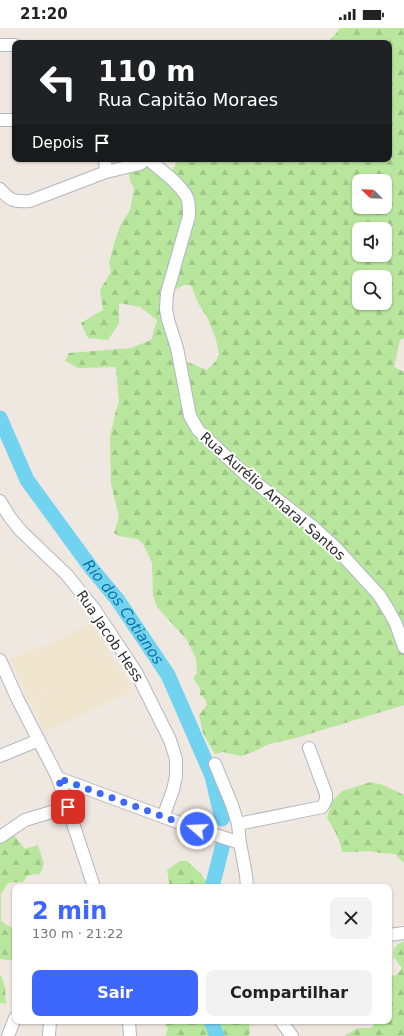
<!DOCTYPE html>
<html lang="pt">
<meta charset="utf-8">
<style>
:root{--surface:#fff;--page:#f2f2f2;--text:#222;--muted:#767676;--accent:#3e67fd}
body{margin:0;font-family:"DejaVu Sans",sans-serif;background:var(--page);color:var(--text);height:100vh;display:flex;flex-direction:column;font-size:15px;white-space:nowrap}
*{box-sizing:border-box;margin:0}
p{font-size:13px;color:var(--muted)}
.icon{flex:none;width:22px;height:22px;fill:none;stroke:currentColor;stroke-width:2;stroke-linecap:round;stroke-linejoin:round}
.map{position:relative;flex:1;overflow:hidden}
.side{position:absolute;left:12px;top:856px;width:380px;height:140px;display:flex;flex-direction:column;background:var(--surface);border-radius:8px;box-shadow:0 1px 3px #0004}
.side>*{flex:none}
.guide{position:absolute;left:12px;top:12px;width:380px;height:122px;border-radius:8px;box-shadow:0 1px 3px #0004;background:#202124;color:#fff;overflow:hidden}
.needle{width:26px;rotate:293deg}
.buttons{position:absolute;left:352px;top:146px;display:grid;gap:8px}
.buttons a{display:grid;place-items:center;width:40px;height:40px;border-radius:8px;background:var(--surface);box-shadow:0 1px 3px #0004;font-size:20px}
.pin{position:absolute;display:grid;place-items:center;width:34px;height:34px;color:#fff;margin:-17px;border-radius:8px;box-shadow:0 2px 6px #0006}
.me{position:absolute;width:44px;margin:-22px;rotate:289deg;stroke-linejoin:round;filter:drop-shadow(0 0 3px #0008)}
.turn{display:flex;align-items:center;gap:14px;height:84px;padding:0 20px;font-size:18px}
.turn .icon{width:52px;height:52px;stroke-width:2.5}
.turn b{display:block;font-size:28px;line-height:34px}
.then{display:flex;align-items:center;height:38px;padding:0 20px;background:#0003;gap:8px;font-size:15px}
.round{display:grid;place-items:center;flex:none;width:42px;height:42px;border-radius:8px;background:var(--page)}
.head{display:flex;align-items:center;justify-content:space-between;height:68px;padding:0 20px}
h1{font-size:24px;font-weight:800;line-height:30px;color:var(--accent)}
.primary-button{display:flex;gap:8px;margin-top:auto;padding:8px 20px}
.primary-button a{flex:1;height:46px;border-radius:8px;background:var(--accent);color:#fff;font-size:16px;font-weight:800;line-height:46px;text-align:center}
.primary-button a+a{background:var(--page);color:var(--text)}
.status{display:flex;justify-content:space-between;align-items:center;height:28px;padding:0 20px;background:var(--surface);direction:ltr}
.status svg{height:11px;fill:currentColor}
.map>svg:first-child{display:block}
.education{fill:#f0e5cf}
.forest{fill:url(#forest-firs);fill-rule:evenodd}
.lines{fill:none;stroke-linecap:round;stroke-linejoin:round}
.river{stroke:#72d3f1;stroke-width:15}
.minor-casing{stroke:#b3b6c1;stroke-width:14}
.minor{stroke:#fff;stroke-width:12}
.route{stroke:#3e67fd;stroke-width:7;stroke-dasharray:0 12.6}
.labels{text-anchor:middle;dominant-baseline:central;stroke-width:4;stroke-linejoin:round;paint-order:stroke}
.street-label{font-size:14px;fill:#2d2d2d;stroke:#fff}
.water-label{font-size:15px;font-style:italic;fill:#0b73a3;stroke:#fff}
</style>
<div class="status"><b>21:20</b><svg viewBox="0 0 49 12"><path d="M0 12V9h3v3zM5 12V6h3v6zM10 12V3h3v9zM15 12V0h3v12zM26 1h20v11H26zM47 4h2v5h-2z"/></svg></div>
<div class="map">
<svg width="404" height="1008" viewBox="0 0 404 1008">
<defs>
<pattern id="forest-firs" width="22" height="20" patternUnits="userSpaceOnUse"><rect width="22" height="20" fill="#b7e69c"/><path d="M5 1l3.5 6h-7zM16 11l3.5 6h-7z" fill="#9ec687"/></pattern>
</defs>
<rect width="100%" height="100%" fill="#efe8e0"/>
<!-- education -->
<path class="education" d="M91,594l21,37 1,-1 20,32 -88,43 -15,-31 55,-29 -56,28 -19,-42 47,-18z"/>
<!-- forest -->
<path class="forest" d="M340,0h64v310l-4,2 -6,27 10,5v333l-108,33 -27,6 -14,7 -14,5 -18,-4 -8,2 -12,-21 -4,-18 8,-10c-1,-5 -2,-7 -7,-10v-7l-7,-10 4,-5 -1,-14 -9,-19 -30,-33 -4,-12 -1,-32 -9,-19 -5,-5 -19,-3 -5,-3 5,-16 -8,-33 -1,-47 6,-27 3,-8 -3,-35 -38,1 -13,-7 4,-8 62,-5 20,-8 6,-20 -17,-13 -21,-4v20l-11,17 -20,-2 -7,-15 22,-13 -3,-20 11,-18 -2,-9 5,-19 7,-20 9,-14 4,-22 -4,-7 -1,-8c20,-7 19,-10 37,4l9,-11 1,-7h213v-116h-59v-4l5,-4zM359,153h26v26h-26zM359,201h26v26h-26zM359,249h26v26h-26zM184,257h7l7,18 9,14 9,22 3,15 -3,7 -9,9 -34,-14 -4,-63z
M371,754l12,3 21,10v68l-9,-9 -14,-1 -13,-2 -15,1h-11c-2,-13 -8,-23 -15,-34l5,-17 10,-10z
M14,807l11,14 13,-4 6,19 -4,10 -12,1 -5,7 -15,1 -7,11v27l14,9v31l-15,-2v-116z
M180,833h7l14,13 9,13h-40l-3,-17z
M404,913v95h-60l14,-8h13l6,-7h12v-45l7,-1 5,-5v-3l-8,-11c0,-9 3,-11 11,-15z
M0,948l2,1 3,11 1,16 -6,-1z
M163,993h83l3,2 1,10 -2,3h-83l3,-7z"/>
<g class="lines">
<!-- river -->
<g class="river">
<path id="s1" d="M0,390l27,62 65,89 25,30 51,76 44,101 10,43"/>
<path d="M212,859l11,-43"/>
<path d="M211,993l6,15"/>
</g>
<!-- minor casing -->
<g class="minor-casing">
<path id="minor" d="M0,17h15
M0,92h15
M105,131l1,13
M148,131c11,10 36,27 40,41 1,5 1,10 1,16l-22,77 -1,16 2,11 9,28 13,68 8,14 49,46 66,51 22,20 44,48 10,16 7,13 8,23
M0,161c10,12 15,13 30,12l76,-29 34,-8 6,-5
M0,473l9,15 12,15 46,44 28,35 41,62 34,68 6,19v17l-3,14 -10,27
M0,632l17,38 41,80 36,109
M0,728l39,-16
M215,736l17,41 6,19 2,19
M58,750l125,46 57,19 6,32 1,12
M238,796l84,-17 4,-7v-6l-17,-46
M0,809l25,-17 43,-13
M389,907l15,-2
M129,993l1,15
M281,993l11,15
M8,1008l7,-18
M49,1008l1,-15"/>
</g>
<!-- minor -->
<use href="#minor" class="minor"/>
</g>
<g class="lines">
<!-- route -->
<path class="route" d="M68,779l-10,-29 139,51"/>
</g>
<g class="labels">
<!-- street labels -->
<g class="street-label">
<text transform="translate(273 468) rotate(41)">Rua Aurélio Amaral Santos</text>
<text transform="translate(110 608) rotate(56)">Rua Jacob Hess</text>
</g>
<!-- water labels -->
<g class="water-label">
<text stroke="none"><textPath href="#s1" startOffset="231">Rio dos Cotianos</textPath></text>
</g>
</g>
</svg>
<div class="buttons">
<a><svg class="needle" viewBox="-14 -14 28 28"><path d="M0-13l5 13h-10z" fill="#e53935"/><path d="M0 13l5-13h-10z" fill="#767676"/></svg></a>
<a><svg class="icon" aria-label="sound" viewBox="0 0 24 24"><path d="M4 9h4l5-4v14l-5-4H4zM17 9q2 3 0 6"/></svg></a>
<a><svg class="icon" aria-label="search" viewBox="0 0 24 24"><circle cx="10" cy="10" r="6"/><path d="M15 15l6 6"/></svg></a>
</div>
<div class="pin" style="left:68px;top:779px;background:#d93025"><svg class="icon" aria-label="arrive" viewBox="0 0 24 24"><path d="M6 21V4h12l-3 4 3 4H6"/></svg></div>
<svg class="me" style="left:197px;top:801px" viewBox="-20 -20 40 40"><circle r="17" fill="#3e67fd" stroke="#fff" stroke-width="3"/><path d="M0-11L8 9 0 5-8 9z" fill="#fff"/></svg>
<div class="guide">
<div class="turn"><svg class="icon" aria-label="left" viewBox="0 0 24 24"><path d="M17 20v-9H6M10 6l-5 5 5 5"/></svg><div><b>110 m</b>Rua Capitão Moraes</div></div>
<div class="then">Depois<svg class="icon" aria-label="arrive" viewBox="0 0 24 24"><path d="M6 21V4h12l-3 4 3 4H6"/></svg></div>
</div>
<section class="side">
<div class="head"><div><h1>2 min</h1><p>130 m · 21:22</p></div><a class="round"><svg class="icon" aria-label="close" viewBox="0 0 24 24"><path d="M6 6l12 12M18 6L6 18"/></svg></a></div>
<div class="primary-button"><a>Sair</a><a>Compartilhar</a></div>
</section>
</div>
